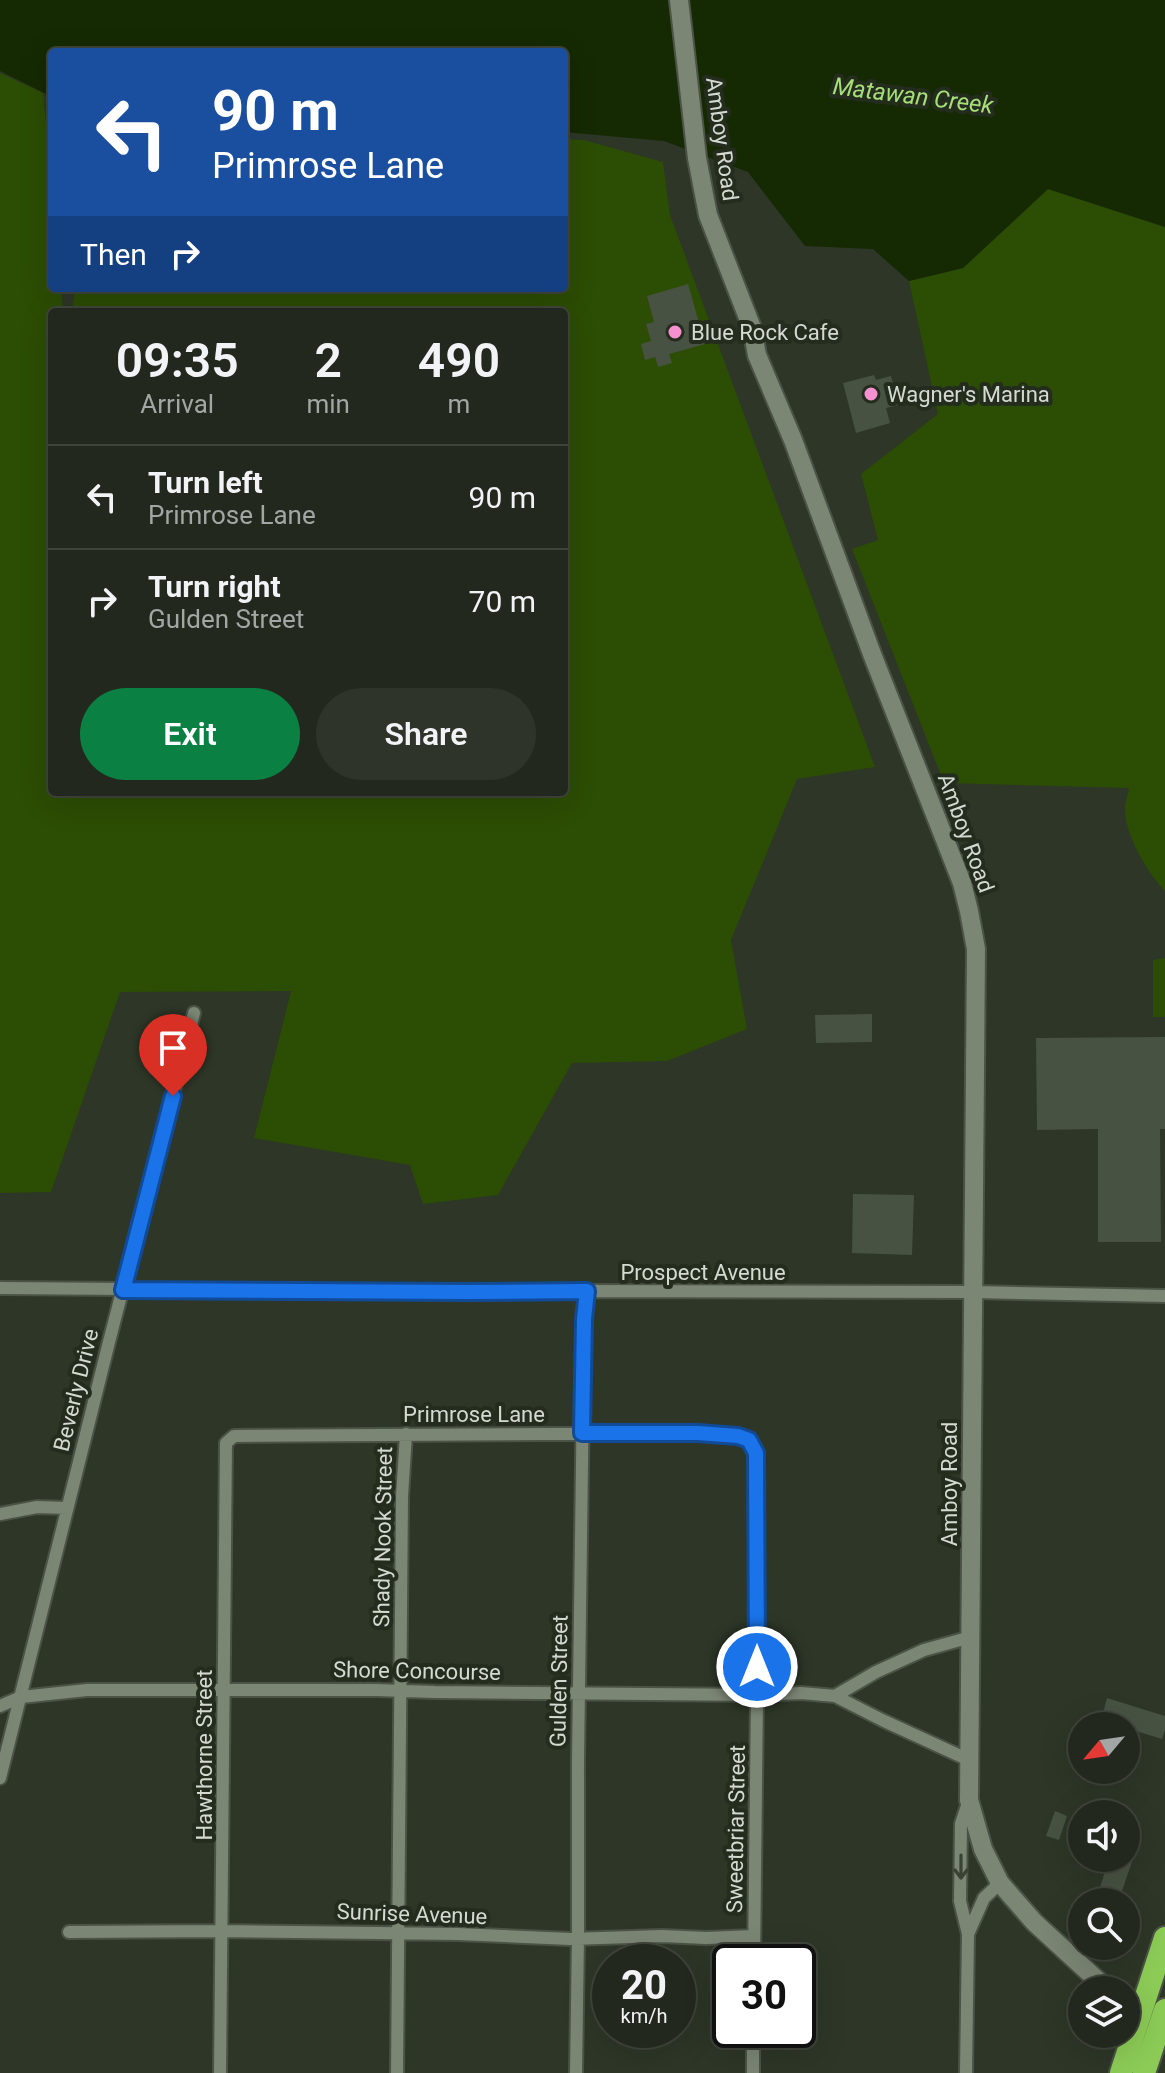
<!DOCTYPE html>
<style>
:root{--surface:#22281d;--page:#2e342a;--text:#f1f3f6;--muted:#a2a6a4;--line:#3f443b;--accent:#0b8043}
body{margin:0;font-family:Roboto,sans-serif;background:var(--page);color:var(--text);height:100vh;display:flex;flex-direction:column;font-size:30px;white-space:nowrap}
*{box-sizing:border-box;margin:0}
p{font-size:26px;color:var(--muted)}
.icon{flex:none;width:44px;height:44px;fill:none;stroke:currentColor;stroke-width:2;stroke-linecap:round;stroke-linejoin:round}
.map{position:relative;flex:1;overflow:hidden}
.details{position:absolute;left:48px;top:308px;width:520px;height:488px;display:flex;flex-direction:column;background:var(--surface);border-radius:8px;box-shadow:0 8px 32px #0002,0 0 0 2px var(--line)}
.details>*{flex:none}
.banner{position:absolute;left:48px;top:48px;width:520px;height:244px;border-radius:8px;box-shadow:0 8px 32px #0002,0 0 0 2px var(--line);background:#1a4fa0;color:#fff;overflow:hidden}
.needle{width:52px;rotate:241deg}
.fabs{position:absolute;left:1068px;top:1712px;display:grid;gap:16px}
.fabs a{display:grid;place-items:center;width:72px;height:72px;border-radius:50%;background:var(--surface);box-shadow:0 8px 32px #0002,0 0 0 2px var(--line);font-size:40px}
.speed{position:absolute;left:592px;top:1944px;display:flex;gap:16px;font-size:40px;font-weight:700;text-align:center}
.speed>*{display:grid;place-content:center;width:104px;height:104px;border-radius:50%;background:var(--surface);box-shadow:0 8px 32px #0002,0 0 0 2px var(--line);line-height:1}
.speed small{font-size:20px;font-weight:400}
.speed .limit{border:4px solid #111;border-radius:12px;background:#fff;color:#111}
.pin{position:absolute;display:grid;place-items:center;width:68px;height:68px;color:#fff;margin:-82px -34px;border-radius:50% 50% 50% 0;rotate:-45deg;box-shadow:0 0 8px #0007}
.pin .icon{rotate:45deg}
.me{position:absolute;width:88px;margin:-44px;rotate:0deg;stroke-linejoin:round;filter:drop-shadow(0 0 6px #0008)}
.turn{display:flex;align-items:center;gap:28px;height:168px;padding:0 32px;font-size:36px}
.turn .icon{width:104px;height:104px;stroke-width:2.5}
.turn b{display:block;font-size:56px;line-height:68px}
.then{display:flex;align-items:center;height:76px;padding:0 32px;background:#0003;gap:16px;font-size:30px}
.eta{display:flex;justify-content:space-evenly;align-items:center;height:136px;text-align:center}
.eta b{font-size:48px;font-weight:600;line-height:56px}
.action{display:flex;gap:16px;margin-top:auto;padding:16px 32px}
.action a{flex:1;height:92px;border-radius:48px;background:var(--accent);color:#fff;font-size:32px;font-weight:600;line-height:92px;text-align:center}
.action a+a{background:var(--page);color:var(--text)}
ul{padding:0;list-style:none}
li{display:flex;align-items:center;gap:24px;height:104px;padding:0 32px;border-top:2px solid var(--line)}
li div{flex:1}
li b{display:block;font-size:30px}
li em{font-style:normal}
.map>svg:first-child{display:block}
.green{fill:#2c4d04}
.water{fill:#152902}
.building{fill:#485242}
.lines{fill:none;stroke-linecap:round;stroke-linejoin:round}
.street-casing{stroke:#4b5246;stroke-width:16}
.secondary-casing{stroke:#4b5246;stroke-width:22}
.highway-casing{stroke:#4b5246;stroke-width:26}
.street{stroke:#7c8675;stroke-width:12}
.secondary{stroke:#7c8675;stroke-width:18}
.highway{stroke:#8ccb56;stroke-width:22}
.oneway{stroke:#3a4234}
.route-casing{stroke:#114b97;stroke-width:20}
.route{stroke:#1a73e8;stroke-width:14}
.poi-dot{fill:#f690d0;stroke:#242c1e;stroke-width:3}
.labels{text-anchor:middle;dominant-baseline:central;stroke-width:8;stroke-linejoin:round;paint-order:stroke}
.street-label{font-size:22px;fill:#d4dad1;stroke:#242c1e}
.poi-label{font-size:22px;fill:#d4dad1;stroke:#242c1e;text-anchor:start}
.water-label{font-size:24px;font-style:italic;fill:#a6de79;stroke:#242c1e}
</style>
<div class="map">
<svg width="1165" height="2073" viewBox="0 0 1165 2073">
<rect width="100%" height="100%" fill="#2d3627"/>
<!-- green -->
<path class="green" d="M0,73l43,20 9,96v99h9l2,24h-11v480h512v-480h-492l3,-24h489v-149l20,1 79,22 7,53 205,552 -78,12 -66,161 16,89 -80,32 -95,2 -74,132 -75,9 -13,-39 -156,-27 37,-147 -171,1 -69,200 -51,1z
M1048,189l117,38v664c-17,-17 -42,-59 -40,-85 1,-6 3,-12 4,-18l-185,-5 -92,-234 26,-9 -17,-66 77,-60 -29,-133 54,-13z
M1165,958v59h-12v-57z"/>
<!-- water -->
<path class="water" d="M0,0h1165v227l-117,-38 -85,79 -54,13 -36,-32 -68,-3 -57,-74 -84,-31 -100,-9v-80h-512v45l-52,-26z"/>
<!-- building -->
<path class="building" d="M688,284l17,60 -36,10 3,9 -14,4 -3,-10 -10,3 -4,-16 10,-3 -5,-17 8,-2 -7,-26z
M874,375l2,5 15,-4 8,29 -13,3 4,15 -34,10 -13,-50z
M872,1014v28l-56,1 -1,-28z
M1165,1037v92h-5l1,113h-63v-113l-61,1 -1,-92z
M853,1194l61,1 -2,60 -60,-2z
M1107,1698l58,18v14l-3,9 -36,-11v-2l-18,-4 3,-7 -8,-2z
M1055,1811l12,5 -8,24 -13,-4z
M1126,1830l15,5 -20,59 -21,-6 9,-30h17z"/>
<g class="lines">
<!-- street casing -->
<g class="street-casing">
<path id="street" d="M0,1288l500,4 87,-1 387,1 191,4
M0,1514l37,-7 30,1
M835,1696l41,-24 48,-22 47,-13
M0,1706l21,-9 66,-7h289l59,2 322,3 44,-2 34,3 47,24 87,40
M0,1778l109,-436 85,-329
M69,1932l153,-1 236,3 112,5 92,-3 44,2 48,-2
M968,1934l16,-36 16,-15
M220,2073l6,-630 8,-7 464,-3 40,3 11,4 7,13 1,41v201l-3,267
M397,2073l5,-577 4,-62
M576,2073l2,-135v-178l5,-370 4,-99
M753,2073v-43
M966,2073l2,-139 -8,-33 1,-77 7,-21"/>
</g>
<!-- secondary casing -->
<g class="secondary-casing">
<path id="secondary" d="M679,0l18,158 11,57 44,113 5,27 36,85 79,214 90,229 7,28 7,38 -7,851 14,49 17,34 34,39 74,68"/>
</g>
<!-- highway casing -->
<g class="highway-casing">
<path id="highway" d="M1121,2073l44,-135
M1144,2073l21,-63"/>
</g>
<!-- street -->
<use href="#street" class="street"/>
<!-- secondary -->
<use href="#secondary" class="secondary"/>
<!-- highway -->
<use href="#highway" class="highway"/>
</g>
<!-- one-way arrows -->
<defs><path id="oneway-shaft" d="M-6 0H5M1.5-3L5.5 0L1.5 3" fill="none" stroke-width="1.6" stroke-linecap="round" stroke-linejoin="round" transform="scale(2)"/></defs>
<use class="oneway" href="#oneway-shaft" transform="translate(961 1867) rotate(90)"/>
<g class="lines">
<!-- route casing -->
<g class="route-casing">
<path id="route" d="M173,1096l-50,194 345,2 119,-1 -3,28 -2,114h116l40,3 11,4 7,13 1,214"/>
</g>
<!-- route -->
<use href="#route" class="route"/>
</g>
<!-- markers -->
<g class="poi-dot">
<circle cx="675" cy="332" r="8"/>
<circle cx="871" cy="394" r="8"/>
</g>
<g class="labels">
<!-- street labels -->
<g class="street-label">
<text transform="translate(722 139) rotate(82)">Amboy Road</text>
<text transform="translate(966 833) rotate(70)">Amboy Road</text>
<text x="703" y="1272">Prospect Avenue</text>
<text transform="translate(76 1390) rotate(-76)">Beverly Drive</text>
<text x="474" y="1414">Primrose Lane</text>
<text transform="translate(949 1484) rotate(-90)">Amboy Road</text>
<text transform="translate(383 1537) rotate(-89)">Shady Nook Street</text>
<text transform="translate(417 1671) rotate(1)">Shore Concourse</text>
<text transform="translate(559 1681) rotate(-89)">Gulden Street</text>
<text transform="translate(204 1755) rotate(-90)">Hawthorne Street</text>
<text transform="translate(736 1829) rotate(-89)">Sweetbriar Street</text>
<text transform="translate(412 1914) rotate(2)">Sunrise Avenue</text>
</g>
<!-- poi labels -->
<g class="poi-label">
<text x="691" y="332">Blue Rock Cafe</text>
<text x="887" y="394">Wagner's Marina</text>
</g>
<!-- water labels -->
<g class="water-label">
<text transform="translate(913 96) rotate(7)">Matawan Creek</text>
</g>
</g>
</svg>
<div class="fabs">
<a><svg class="needle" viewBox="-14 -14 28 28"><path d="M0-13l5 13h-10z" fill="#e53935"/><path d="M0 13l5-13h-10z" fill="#a2a6a4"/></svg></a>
<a><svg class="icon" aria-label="sound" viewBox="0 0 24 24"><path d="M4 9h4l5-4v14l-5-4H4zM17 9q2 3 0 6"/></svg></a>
<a><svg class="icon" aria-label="search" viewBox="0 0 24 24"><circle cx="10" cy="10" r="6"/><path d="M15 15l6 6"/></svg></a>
<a><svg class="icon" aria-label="layers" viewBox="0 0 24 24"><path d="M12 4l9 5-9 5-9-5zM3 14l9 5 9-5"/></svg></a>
</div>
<div class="speed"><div>20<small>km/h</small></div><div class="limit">30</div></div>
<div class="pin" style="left:173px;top:1096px;background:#d93025"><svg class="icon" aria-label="arrive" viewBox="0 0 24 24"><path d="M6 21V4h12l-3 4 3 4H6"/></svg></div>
<svg class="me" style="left:757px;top:1667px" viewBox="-20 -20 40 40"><circle r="17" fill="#1a73e8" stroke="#fff" stroke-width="3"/><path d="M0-11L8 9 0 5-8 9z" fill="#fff"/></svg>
<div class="banner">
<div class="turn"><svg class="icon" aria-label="left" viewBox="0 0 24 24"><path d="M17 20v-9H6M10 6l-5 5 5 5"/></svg><div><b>90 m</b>Primrose Lane</div></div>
<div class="then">Then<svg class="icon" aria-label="right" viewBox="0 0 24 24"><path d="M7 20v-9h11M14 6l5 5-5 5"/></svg></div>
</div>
<section class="details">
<div class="eta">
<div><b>09:35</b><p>Arrival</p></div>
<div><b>2</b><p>min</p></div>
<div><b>490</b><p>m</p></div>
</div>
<ul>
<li><svg class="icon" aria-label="left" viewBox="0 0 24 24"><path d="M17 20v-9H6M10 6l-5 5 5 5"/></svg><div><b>Turn left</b><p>Primrose Lane</p></div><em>90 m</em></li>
<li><svg class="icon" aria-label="right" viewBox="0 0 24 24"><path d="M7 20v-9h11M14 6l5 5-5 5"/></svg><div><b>Turn right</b><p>Gulden Street</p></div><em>70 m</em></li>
</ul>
<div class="action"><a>Exit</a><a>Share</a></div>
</section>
</div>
